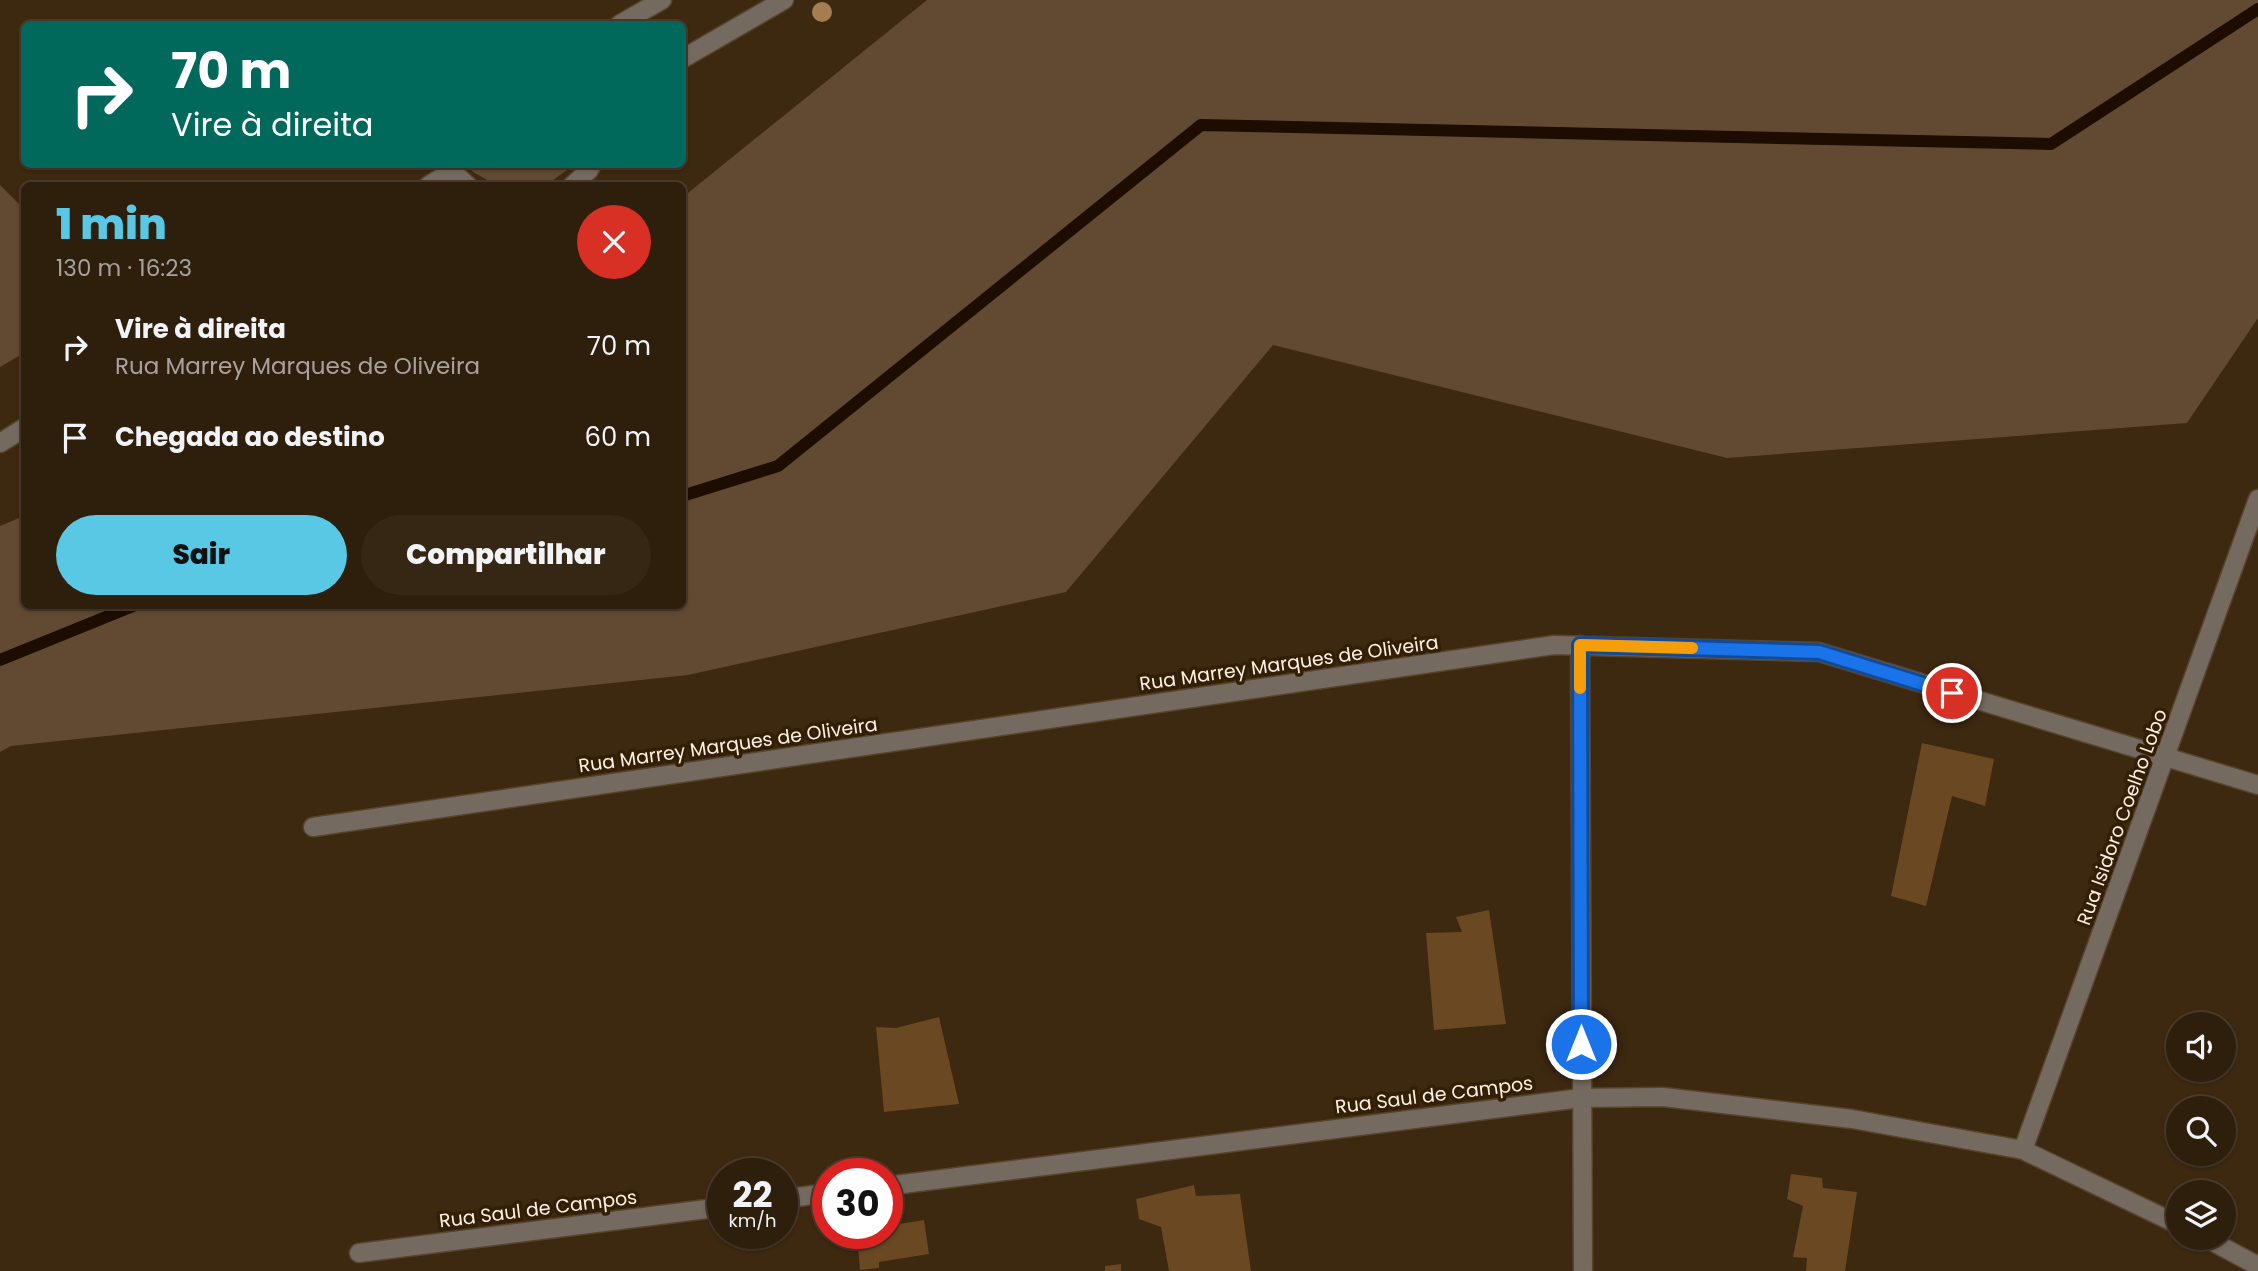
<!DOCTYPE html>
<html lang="pt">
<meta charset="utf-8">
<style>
:root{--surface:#2e1e0c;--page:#362715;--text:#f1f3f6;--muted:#a7a29d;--line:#493c2d;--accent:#59c8e5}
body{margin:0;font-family:Poppins,sans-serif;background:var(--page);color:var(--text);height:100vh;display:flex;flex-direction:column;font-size:26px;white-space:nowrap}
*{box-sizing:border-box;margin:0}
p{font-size:23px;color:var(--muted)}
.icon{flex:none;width:38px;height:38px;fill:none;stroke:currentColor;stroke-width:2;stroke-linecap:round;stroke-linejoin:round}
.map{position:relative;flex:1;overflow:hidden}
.side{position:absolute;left:21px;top:182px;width:665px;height:427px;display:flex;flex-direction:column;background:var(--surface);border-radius:10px;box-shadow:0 2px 5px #0004,0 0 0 2px var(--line)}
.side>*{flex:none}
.guide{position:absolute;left:21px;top:21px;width:665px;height:147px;border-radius:10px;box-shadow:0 2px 5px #0004,0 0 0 2px var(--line);background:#00695c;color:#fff;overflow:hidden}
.controls{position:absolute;left:2166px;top:1012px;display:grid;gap:14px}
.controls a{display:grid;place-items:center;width:70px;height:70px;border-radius:50%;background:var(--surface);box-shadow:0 2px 5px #0004,0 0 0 2px var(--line);font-size:35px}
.speed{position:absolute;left:707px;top:1158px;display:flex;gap:14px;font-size:35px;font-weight:700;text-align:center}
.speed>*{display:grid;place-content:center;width:91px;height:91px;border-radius:50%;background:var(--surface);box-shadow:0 2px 5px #0004,0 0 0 2px var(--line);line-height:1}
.speed small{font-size:18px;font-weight:400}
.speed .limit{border:10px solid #d22;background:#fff;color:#111}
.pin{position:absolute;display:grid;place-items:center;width:60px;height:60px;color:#fff;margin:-30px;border:4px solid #fff;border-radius:50%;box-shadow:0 2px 7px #0007}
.me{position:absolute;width:77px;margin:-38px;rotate:0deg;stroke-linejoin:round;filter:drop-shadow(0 0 5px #0008)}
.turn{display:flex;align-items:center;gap:24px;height:147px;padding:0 35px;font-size:32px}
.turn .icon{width:91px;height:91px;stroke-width:2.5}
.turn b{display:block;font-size:49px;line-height:60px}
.round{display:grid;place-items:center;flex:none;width:74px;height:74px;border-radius:37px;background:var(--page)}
.head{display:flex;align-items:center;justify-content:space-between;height:119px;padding:0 35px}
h1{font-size:42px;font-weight:800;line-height:52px;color:var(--accent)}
.button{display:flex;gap:14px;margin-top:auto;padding:14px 35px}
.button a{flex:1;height:80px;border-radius:42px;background:var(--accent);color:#111;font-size:28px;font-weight:800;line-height:80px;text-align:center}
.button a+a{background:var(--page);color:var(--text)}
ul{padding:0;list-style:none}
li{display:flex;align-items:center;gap:21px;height:91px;padding:0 35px}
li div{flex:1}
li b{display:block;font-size:26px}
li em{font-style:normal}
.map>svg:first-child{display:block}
.green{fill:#614a31}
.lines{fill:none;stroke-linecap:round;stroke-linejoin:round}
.stream{stroke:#1d0d00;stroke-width:12}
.building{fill:#694822}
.minor-casing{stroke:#58442d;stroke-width:21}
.minor{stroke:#756a5f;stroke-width:18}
.tree{fill:#a67d51}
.route-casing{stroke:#114b97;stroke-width:18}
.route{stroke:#1a73e8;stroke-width:12}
.slow{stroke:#f59e0b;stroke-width:12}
.labels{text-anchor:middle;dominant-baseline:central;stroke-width:7;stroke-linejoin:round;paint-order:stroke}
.street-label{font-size:19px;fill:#fdefe1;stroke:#331e06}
</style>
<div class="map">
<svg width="2258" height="1271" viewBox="0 0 2258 1271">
<rect width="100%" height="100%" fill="#3d2810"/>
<!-- green -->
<path class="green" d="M927,0h1331v318l-71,105 -460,35 -454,-113 -207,247 -378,83 -677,71 -11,6v-226l24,-10v90h658l1,-409z
M467,165h107l-25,18 -10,3 -43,-1 -23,-13z
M0,185l24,24v144l-24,14z"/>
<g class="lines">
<!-- stream -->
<path class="stream" d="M682,496l96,-30 423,-341 850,19 207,-135
M0,660l133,-54"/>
</g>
<!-- building -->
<path class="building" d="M1922,743l72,16 -9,47 -33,-10 -26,110 -35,-10z
M1489,910l17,114 -72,6 -8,-97 36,-1 -6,-15z
M939,1017l20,87 -75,8 -8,-85 20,1z
M1791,1174l31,4 1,10 34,4 -12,79h-39l1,-13 -14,-1 10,-51 -16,-7z
M1194,1185l2,11 44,-2 11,77h-82l-8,-44 -22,-8 -3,-20z
M924,1220l5,34 -50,8v6l-19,2 -3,-36h30v-8z
M1121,1264v7h-16v-5z"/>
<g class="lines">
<!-- minor casing -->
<g class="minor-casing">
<path id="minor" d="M620,24l42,-24
M682,59l102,-59
M449,164l3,7 16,15
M428,186l24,-15
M572,186l17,-16 3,-6
M0,443l24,-15
M1580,645l3,626
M313,827l1241,-182 265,7 439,133
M2023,1150l235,-651
M887,1186l694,-88 82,-1 189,22 171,31 156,75
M782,1199l46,-6
M2204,1237l54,29
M359,1253l364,-46"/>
</g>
<!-- minor -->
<use href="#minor" class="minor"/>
</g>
<!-- trees -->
<circle class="tree" cx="822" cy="12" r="10"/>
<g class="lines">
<!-- route casing -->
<g class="route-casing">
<path id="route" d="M1581,1044l-1,-399 239,7 133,41"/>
</g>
<!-- route -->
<use href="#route" class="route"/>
<!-- slow -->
<path class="slow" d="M1580,688v-43l112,3"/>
</g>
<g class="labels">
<!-- street labels -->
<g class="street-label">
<text transform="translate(1289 663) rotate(-8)">Rua Marrey Marques de Oliveira</text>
<text transform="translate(728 745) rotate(-8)">Rua Marrey Marques de Oliveira</text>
<text transform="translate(2122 817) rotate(-70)">Rua Isidoro Coelho Lobo</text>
<text transform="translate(1434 1095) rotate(-7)">Rua Saul de Campos</text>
<text transform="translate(538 1209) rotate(-7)">Rua Saul de Campos</text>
</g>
</g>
</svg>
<div class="controls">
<a><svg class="icon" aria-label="sound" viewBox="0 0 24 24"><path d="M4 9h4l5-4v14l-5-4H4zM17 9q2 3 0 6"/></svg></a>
<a><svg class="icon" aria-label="search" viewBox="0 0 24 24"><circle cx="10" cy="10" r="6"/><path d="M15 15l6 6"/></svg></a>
<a><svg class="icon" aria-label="layers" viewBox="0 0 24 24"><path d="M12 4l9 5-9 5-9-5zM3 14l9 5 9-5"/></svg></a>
</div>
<div class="speed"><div>22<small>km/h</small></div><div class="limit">30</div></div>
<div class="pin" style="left:1952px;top:693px;background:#d93025"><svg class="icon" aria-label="arrive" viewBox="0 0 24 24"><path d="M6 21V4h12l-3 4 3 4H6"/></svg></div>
<svg class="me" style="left:1581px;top:1044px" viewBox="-20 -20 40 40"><circle r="17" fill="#1a73e8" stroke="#fff" stroke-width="3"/><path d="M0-11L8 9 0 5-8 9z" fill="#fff"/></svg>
<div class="guide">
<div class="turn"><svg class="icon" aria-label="right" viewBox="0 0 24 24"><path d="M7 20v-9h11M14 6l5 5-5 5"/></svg><div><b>70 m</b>Vire à direita</div></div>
</div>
<section class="side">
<div class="head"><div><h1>1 min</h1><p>130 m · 16:23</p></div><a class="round" style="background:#d93025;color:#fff"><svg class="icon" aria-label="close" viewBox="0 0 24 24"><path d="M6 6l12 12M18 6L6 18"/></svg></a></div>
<ul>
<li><svg class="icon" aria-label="right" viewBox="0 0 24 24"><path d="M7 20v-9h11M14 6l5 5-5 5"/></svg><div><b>Vire à direita</b><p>Rua Marrey Marques de Oliveira</p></div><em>70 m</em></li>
<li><svg class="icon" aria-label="arrive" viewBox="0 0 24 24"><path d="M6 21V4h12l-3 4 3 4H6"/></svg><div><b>Chegada ao destino</b></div><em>60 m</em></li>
</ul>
<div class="button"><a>Sair</a><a>Compartilhar</a></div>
</section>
</div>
